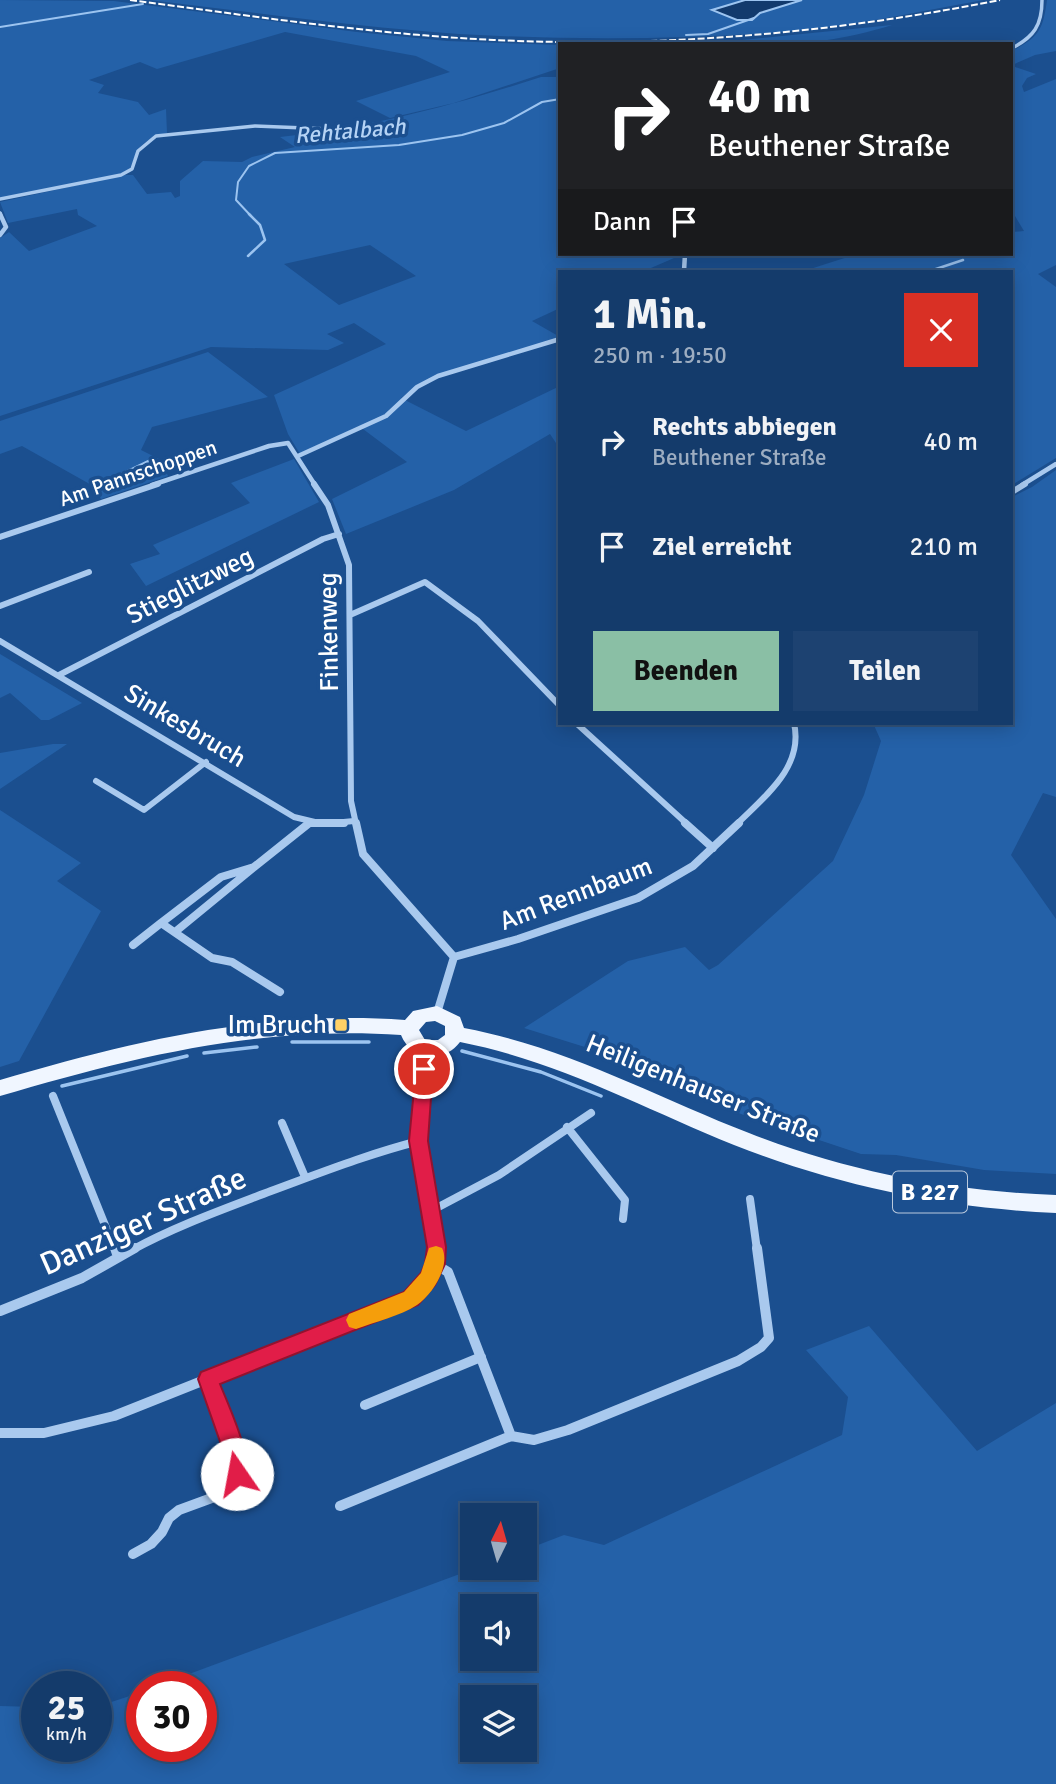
<!DOCTYPE html>
<html lang="de">
<meta charset="utf-8">
<style>
:root{--surface:#143b6b;--page:#1d4271;--text:#f1f3f6;--muted:#9dadc1;--line:#33557e;--accent:#8abfa5}
body{margin:0;font-family:Signika,sans-serif;background:var(--page);color:var(--text);height:100vh;display:flex;flex-direction:column;font-size:26px;white-space:nowrap}
*{box-sizing:border-box;margin:0}
p{font-size:23px;color:var(--muted)}
.icon{flex:none;width:38px;height:38px;fill:none;stroke:currentColor;stroke-width:2;stroke-linecap:round;stroke-linejoin:round}
.map{position:relative;flex:1;overflow:hidden}
.side{position:absolute;left:558px;top:270px;width:455px;height:455px;display:flex;flex-direction:column;background:var(--surface);border-radius:0px;box-shadow:0 4px 18px #0003,0 0 0 2px var(--line)}
.side>*{flex:none}
.hud{position:absolute;left:558px;top:42px;width:455px;height:214px;border-radius:0px;box-shadow:0 4px 18px #0003,0 0 0 2px var(--line);background:#202124;color:#fff;overflow:hidden}
.needle{width:46px;rotate:5deg}
.controls{position:absolute;left:460px;top:1503px;display:grid;gap:14px}
.controls a{display:grid;place-items:center;width:77px;height:77px;border-radius:0px;background:var(--surface);box-shadow:0 4px 18px #0003,0 0 0 2px var(--line);font-size:35px}
.speed{position:absolute;left:21px;top:1671px;display:flex;gap:14px;font-size:35px;font-weight:700;text-align:center}
.speed>*{display:grid;place-content:center;width:91px;height:91px;border-radius:50%;background:var(--surface);box-shadow:0 4px 18px #0003,0 0 0 2px var(--line);line-height:1}
.speed small{font-size:18px;font-weight:400}
.speed .limit{border:10px solid #d22;background:#fff;color:#111}
.pin{position:absolute;display:grid;place-items:center;width:60px;height:60px;color:#fff;margin:-30px;border:4px solid #fff;border-radius:50%;box-shadow:0 2px 7px #0007}
.me{position:absolute;width:77px;margin:-38px;rotate:348deg;stroke-linejoin:round;filter:drop-shadow(0 0 5px #0008)}
.turn{display:flex;align-items:center;gap:24px;height:147px;padding:0 35px;font-size:32px}
.turn .icon{width:91px;height:91px;stroke-width:2.5}
.turn b{display:block;font-size:49px;line-height:60px}
.then{display:flex;align-items:center;height:66px;padding:0 35px;background:#0003;gap:14px;font-size:26px}
.round{display:grid;place-items:center;flex:none;width:74px;height:74px;border-radius:0px;background:var(--page)}
.summary{display:flex;align-items:center;justify-content:space-between;height:119px;padding:0 35px}
h1{font-size:42px;font-weight:700;line-height:52px}
.cta{display:flex;gap:14px;margin-top:auto;padding:14px 35px}
.cta a{flex:1;height:80px;border-radius:0px;background:var(--accent);color:#111;font-size:28px;font-weight:700;line-height:80px;text-align:center}
.cta a+a{background:var(--page);color:var(--text)}
ul{padding:0;list-style:none}
li{display:flex;align-items:center;gap:21px;height:105px;padding:0 35px}
li div{flex:1}
li b{display:block;font-size:26px}
li em{font-style:normal}
.map>svg:first-child{display:block}
.green{fill:#2461a8;fill-rule:evenodd}
.water{fill:#123a6d;stroke:#9cc4f0;stroke-width:2}
.lines{fill:none;stroke-linecap:round;stroke-linejoin:round}
.stream-far2{stroke:#9cc4f0;stroke-width:2}
.stream-far1{stroke:#9cc4f0;stroke-width:2.5}
.stream{stroke:#9cc4f0;stroke-width:3.5}
.street-far4{stroke:#a9c9ee;stroke-width:3.5}
.street-far3{stroke:#a9c9ee;stroke-width:4.5}
.street-far2{stroke:#a9c9ee;stroke-width:6}
.street-far1{stroke:#a9c9ee;stroke-width:8}
.street{stroke:#a9c9ee;stroke-width:10}
.primary{fill:#f0f6ff;fill-rule:evenodd}
.rail{stroke:#fff;stroke-width:2;stroke-dasharray:7 2.5;stroke-linecap:butt}
.route{fill:#e11d48;stroke:#92132f;stroke-width:2}
.slow{fill:#f59e0b}
.poi-dot{fill:#ffd166;stroke:#1b4f8f;stroke-width:2.5}
.labels{text-anchor:middle;dominant-baseline:central;stroke-width:7;stroke-linejoin:round;paint-order:stroke}
.far-street-label{font-size:21px;fill:#fff;stroke:#1b4f8f}
.far-water-label{font-size:23px;font-style:italic;fill:#b5d3f5;stroke:#1b4f8f}
.shield{fill:#1b4f8f;stroke:#bbcadd;stroke-width:2}
.shield-label{font-size:24px;font-weight:bold;fill:#fff}
.street-label{font-size:26px;fill:#fff;stroke:#1b4f8f}
.poi-label{font-size:26px;fill:#fff;stroke:#1b4f8f;text-anchor:end}
.near-street-label{font-size:32px;fill:#fff;stroke:#1b4f8f}
</style>
<div class="map">
<svg width="1056" height="1784" viewBox="0 0 1056 1784">
<rect width="100%" height="100%" fill="#1b4f8f"/>
<!-- green -->
<path class="green" d="M0,0l114,1 243,31 90,9 113,4v23l-106,35 -64,15 -34,-17 94,-29 -34,-16 -131,-24 -128,37 -17,-7 -51,18 15,5 -6,8 40,9 11,13 17,-6 1,24c-25,7 -28,13 -37,36l-10,5 -120,24z
M149,0h596l-32,10 17,7 22,3 8,-7 42,-13h182c-67,12 -135,27 -203,32 -108,8 -215,8 -322,2 -104,-7 -207,-22 -310,-34z
M1047,0h9v51l-21,4 -23,10v-14c27,-14 31,-21 35,-51z
M892,25c-64,20 -112,21 -180,18z
M1012,66l24,8 -9,4 -5,8 2,6 32,-13v186l-18,9 18,13v171l-44,27v-214h-208l53,-17h155v-22l12,-1 -12,-20z
M541,77h19v177l121,1 -37,16h-84v37l-28,13 28,16c-52,23 -113,25 -159,61l65,33 94,-45v63l-10,-15 -96,56 -108,44 -14,-35 75,-37 -48,-36 -59,28 -12,-20 -14,-39 112,-51 -32,-21 -27,11 17,9 -16,7 -117,-3 -211,69v-178l9,-6 20,19 68,-25 -19,-11 -1,-6 -69,14 -8,-21 124,-27h9l14,19 24,-2 4,6 5,-2v-15l23,-20 39,1 10,-5 43,-10 -15,-10c90,-9 175,-32 261,-60zM370,245l46,31 -77,29 -55,-41z
M208,352l60,45 -116,30 -11,23 20,10 7,16 -67,23 -6,-12 -73,-41 -22,8v-33z
M294,459l25,43 -173,84 -16,-22 30,-10 -7,-9 97,-42 -19,-20z
M1056,470v327l-13,-4 -32,62 45,64v255l-72,-4 -88,-15 -35,-1 -120,-40 -121,-56 -96,-30 104,-67 57,-14 24,23 9,-5 115,-104 31,-66 17,-54 -8,-18h139v-226l20,-10z
M0,654l82,49 -33,17h-8l-31,-27 -10,5z
M53,744h14l-67,45v-36z
M0,810l81,53 -24,18 44,30 -82,150 -19,6z
M869,1326l108,125 79,-48v381h-1056v-78l37,1v39h59v-39l46,-15v54h59v-59h-47l322,-119h49v-18l39,-15 40,10 238,-110 6,-38 -42,-47zM472,1606h53v53h-53zM472,1698h53v52h-53z"/>
<!-- water -->
<path class="water" d="M745,0h57l-42,13 -8,7h-15l-25,-10z
M148,461l2,15 -37,14 -3,-4 11,-12z"/>
<g class="lines">
<!-- stream-far2 -->
<path class="stream-far2" d="M0,27l143,-23
M686,35l22,-1 46,-16
M251,216l-15,-16 2,-18 11,-16 26,-13 124,-8 63,-10 42,-12 38,-21 18,-3"/>
<!-- stream-far1 -->
<path class="stream-far1" d="M248,256l17,-16 -5,-15 -11,-11
M930,271l33,-11"/>
<!-- stream -->
<path class="stream" d="M292,1042h77
M462,1051l79,21 60,24
M204,1053l53,-6
M62,1086l125,-30"/>
<!-- street-far4 -->
<path class="street-far4" d="M1012,48c22,-11 30,-23 30,-48
M0,199l121,-24 11,-6 6,-18 18,-15 99,-10 75,3
M0,213l1,3"/>
<!-- street-far3 -->
<path class="street-far3" d="M0,235l6,-8 -6,-13
M684,271l1,-17
M298,456l88,-40 31,-29 21,-11 122,-37
M152,485l117,-39 19,-3 27,42
M1022,485l34,-21"/>
<!-- street-far2 -->
<path class="street-far2" d="M314,484l14,21 21,60 2,236 5,23
M1012,492l13,-8
M0,537l158,-53
M0,606l89,-34
M350,615l75,-33 53,39 82,85
M0,641l294,176 29,7 31,-3
M59,675l264,-136 16,-5
M576,723l111,101
M96,781l48,29 62,-48
M737,824c28,-28 67,-57 57,-101"/>
<!-- street-far1 -->
<path class="street-far1" d="M310,823h34
M356,823l7,31 91,103
M685,823l28,25
M175,932l78,-64
M133,945l28,-22
M454,957l64,-18 120,-41 55,-32 46,-43
M280,992l-48,-30 -20,-4 -51,-35 60,-46 33,-10 54,-43
M437,1013l17,-56
M427,1049l-8,92 17,109
M53,1096l62,154
M282,1123l23,54
M567,1127l58,73 -2,19
M750,1199l7,51
M429,1212l70,-37 92,-62
M132,1250c44,-24 92,-41 139,-59 49,-18 97,-37 148,-50"/>
<!-- street -->
<path class="street" d="M115,1248l3,9
M435,1264l13,8 63,164 23,4 34,-10 170,-69 23,-14 8,-9 -12,-90
M0,1311l82,-33 53,-30
M365,1405l116,-48
M0,1433h44l70,-17 297,-118c15,-16 24,-27 25,-50
M340,1506l171,-70
M133,1554l18,-10 11,-12 7,-14 10,-8 49,-18 9,-18 -3,-21 -26,-74"/>
<!-- primary -->
<path class="primary" d="M437,1006l23,11 4,11c102,19 190,68 285,105 99,39 201,58 307,62v18c-112,-5 -218,-27 -322,-68 -91,-37 -176,-84 -274,-103 -16,22 -50,17 -59,-7 -139,-10 -269,22 -401,61v-16c136,-40 263,-70 405,-60l8,-9zM435,1021l10,5v9l-7,5h-13l-6,-10 7,-8z"/>
<!-- rail -->
<path class="rail" d="M130,0c121,16 242,34 364,40 170,8 339,-7 506,-40"/>
</g>
<!-- route -->
<path class="route" d="M424,1062l7,2 2,5 -5,72 18,106 -1,17 -10,21 -17,20 -198,79c9,23 34,75 25,97l-8,3 -7,-3 -6,-28 -26,-74 3,-7 203,-80 17,-19 4,-9 2,-17 -18,-106 7,-72 2,-5z"/>
<!-- slow -->
<path class="slow" d="M436,1246l6,2c9,18 -10,47 -25,57 -17,11 -42,17 -61,24l-7,-2 -3,-7 3,-6 55,-22 17,-19 8,-25z"/>
<!-- markers -->
<rect class="poi-dot" x="334" y="1018" width="14" height="14" rx="3.5"/>
<g class="labels">
<!-- far-street labels -->
<g class="far-street-label">
<text transform="translate(138 473) rotate(-19)">Am Pannschoppen</text>
</g>
<!-- far-water labels -->
<g class="far-water-label">
<text transform="translate(350 131) rotate(-5)">Rehtalbach</text>
</g>
<!-- shield labels -->
<rect class="shield" x="893" y="1171.5" width="74" height="41" rx="5"/>
<g class="shield-label">
<text x="930" y="1192">B 227</text>
</g>
<!-- street labels -->
<g class="street-label">
<text transform="translate(190 586) rotate(-27)">Stieglitzweg</text>
<text transform="translate(329 632) rotate(-91)">Finkenweg</text>
<text transform="translate(185 726) rotate(31)">Sinkesbruch</text>
<text transform="translate(576 894) rotate(-21)">Am Rennbaum</text>
<text transform="translate(703 1089) rotate(22)">Heiligenhauser Straße</text>
</g>
<!-- poi labels -->
<g class="poi-label">
<text x="327" y="1025">Im Bruch</text>
</g>
<!-- near-street labels -->
<g class="near-street-label">
<text transform="translate(143 1221) rotate(-24)">Danziger Straße</text>
</g>
</g>
</svg>
<div class="controls">
<a><svg class="needle" viewBox="-14 -14 28 28"><path d="M0-13l5 13h-10z" fill="#e53935"/><path d="M0 13l5-13h-10z" fill="#9dadc1"/></svg></a>
<a><svg class="icon" aria-label="sound" viewBox="0 0 24 24"><path d="M4 9h4l5-4v14l-5-4H4zM17 9q2 3 0 6"/></svg></a>
<a><svg class="icon" aria-label="layers" viewBox="0 0 24 24"><path d="M12 4l9 5-9 5-9-5zM3 14l9 5 9-5"/></svg></a>
</div>
<div class="speed"><div>25<small>km/h</small></div><div class="limit">30</div></div>
<div class="pin" style="left:424px;top:1069px;background:#d93025"><svg class="icon" aria-label="arrive" viewBox="0 0 24 24"><path d="M6 21V4h12l-3 4 3 4H6"/></svg></div>
<svg class="me" style="left:237px;top:1474px" viewBox="-20 -20 40 40"><circle r="19" fill="#fff"/><path d="M0-13L10 11 0 6-10 11z" fill="#e11d48"/></svg>
<div class="hud">
<div class="turn"><svg class="icon" aria-label="right" viewBox="0 0 24 24"><path d="M7 20v-9h11M14 6l5 5-5 5"/></svg><div><b>40 m</b>Beuthener Straße</div></div>
<div class="then">Dann<svg class="icon" aria-label="arrive" viewBox="0 0 24 24"><path d="M6 21V4h12l-3 4 3 4H6"/></svg></div>
</div>
<section class="side">
<div class="summary"><div><h1>1 Min.</h1><p>250 m · 19:50</p></div><a class="round" style="background:#d93025;color:#fff"><svg class="icon" aria-label="close" viewBox="0 0 24 24"><path d="M6 6l12 12M18 6L6 18"/></svg></a></div>
<ul>
<li><svg class="icon" aria-label="right" viewBox="0 0 24 24"><path d="M7 20v-9h11M14 6l5 5-5 5"/></svg><div><b>Rechts abbiegen</b><p>Beuthener Straße</p></div><em>40 m</em></li>
<li><svg class="icon" aria-label="arrive" viewBox="0 0 24 24"><path d="M6 21V4h12l-3 4 3 4H6"/></svg><div><b>Ziel erreicht</b></div><em>210 m</em></li>
</ul>
<div class="cta"><a>Beenden</a><a>Teilen</a></div>
</section>
</div>
